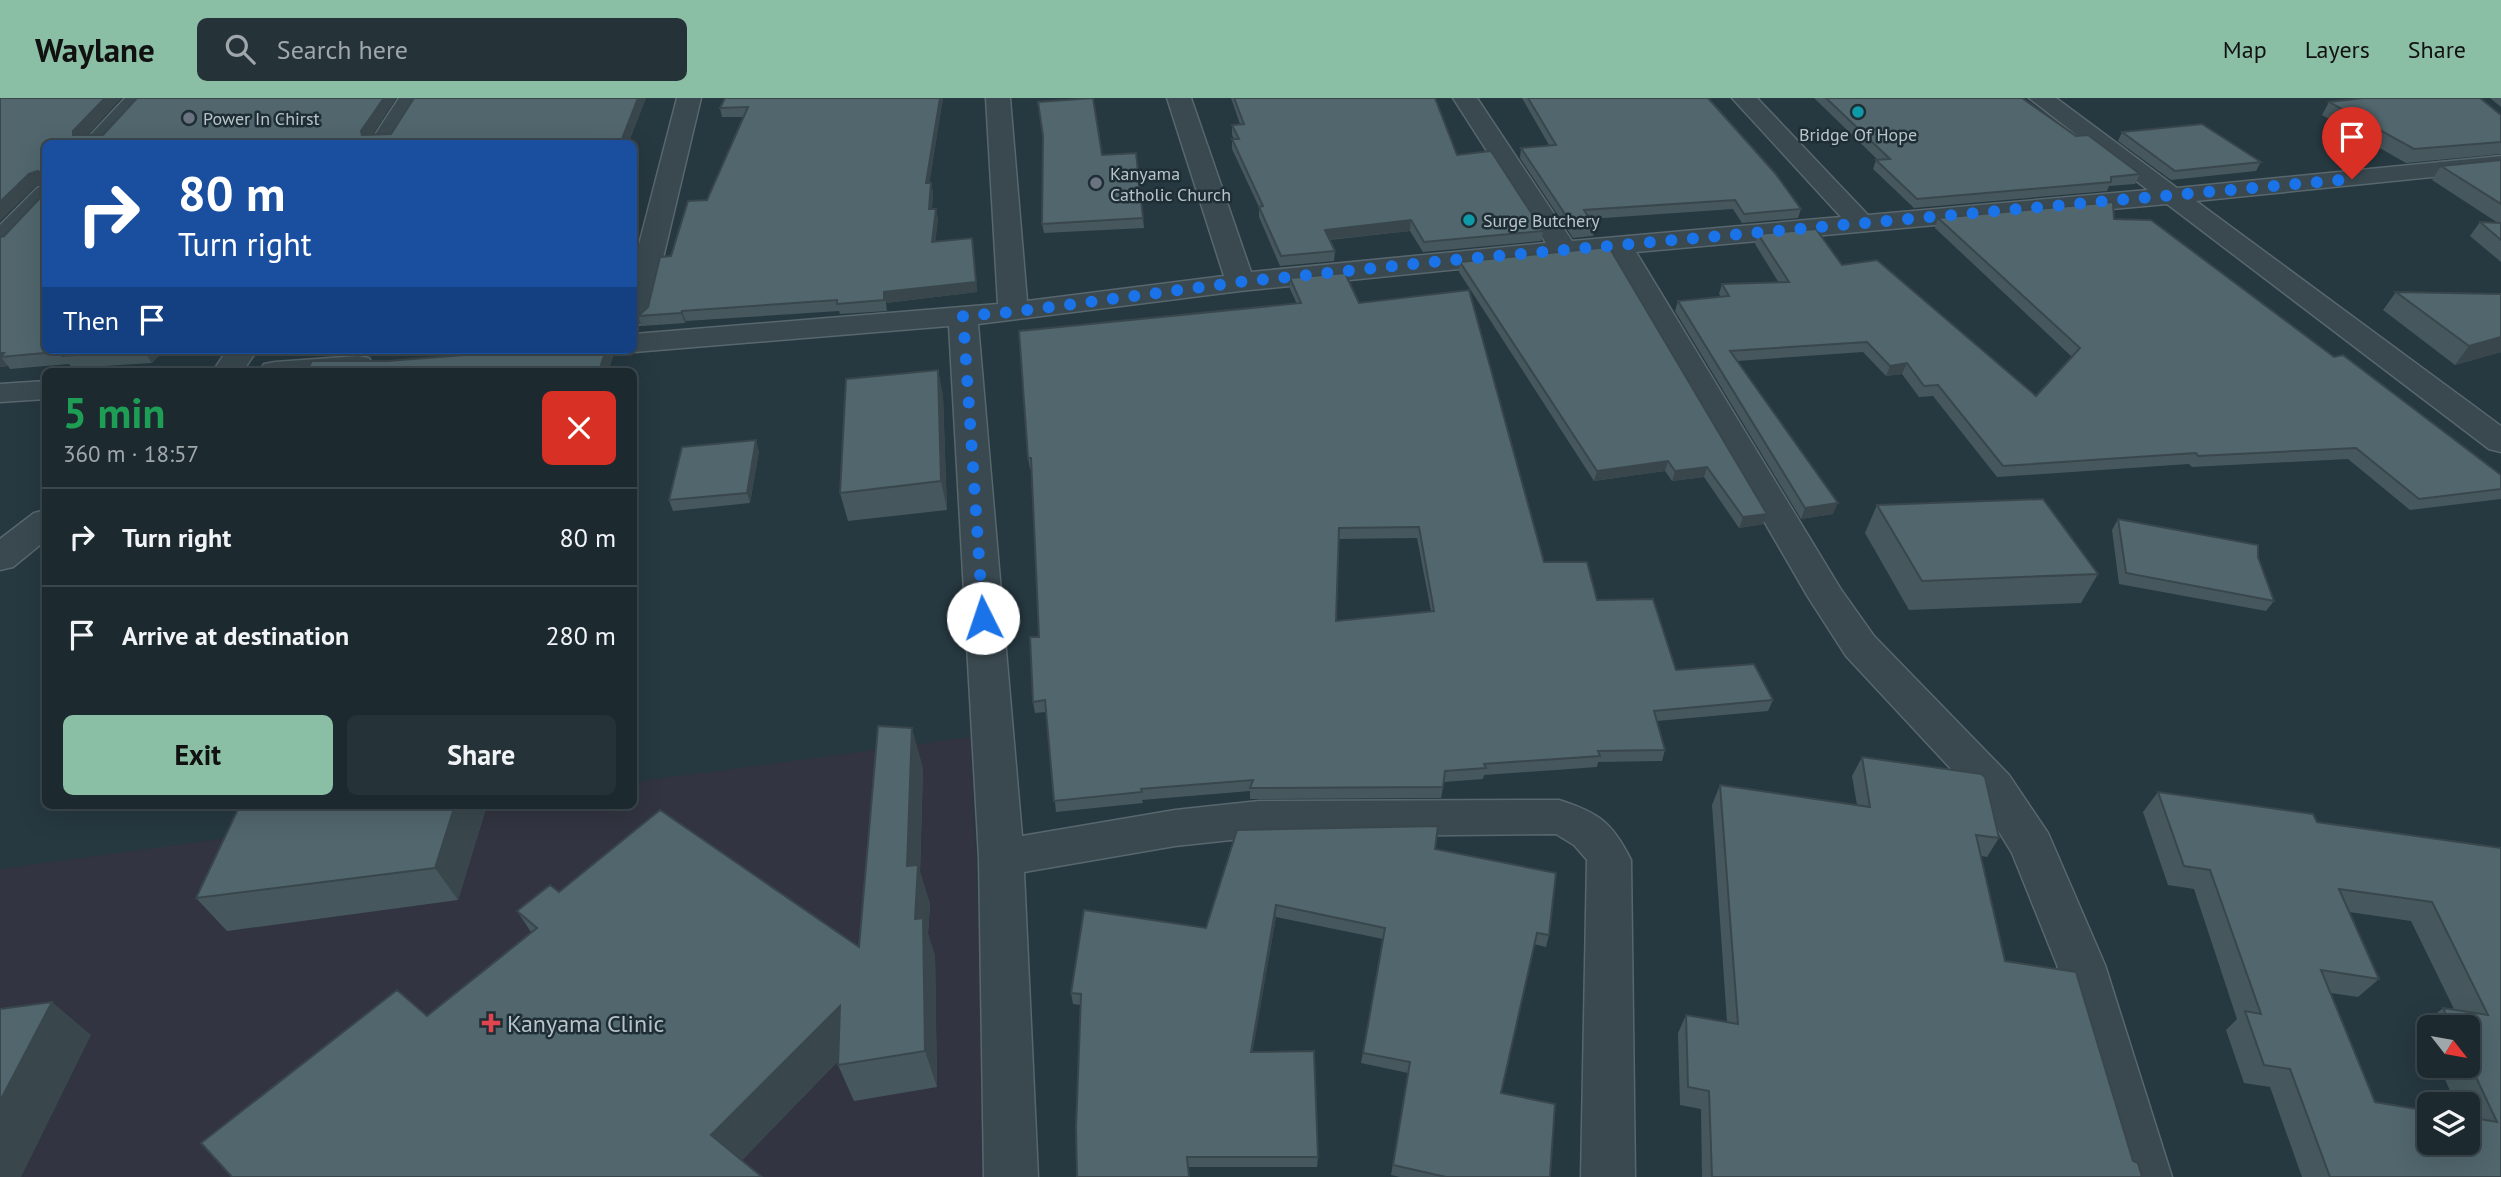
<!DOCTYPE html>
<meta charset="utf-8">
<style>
:root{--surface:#1c2a30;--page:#253238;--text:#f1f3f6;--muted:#a0a7ab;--line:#3a464c;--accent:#8abfa5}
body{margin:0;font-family:"PT Sans",sans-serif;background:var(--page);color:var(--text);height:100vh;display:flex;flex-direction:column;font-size:26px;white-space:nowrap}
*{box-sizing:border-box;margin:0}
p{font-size:23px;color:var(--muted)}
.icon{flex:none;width:38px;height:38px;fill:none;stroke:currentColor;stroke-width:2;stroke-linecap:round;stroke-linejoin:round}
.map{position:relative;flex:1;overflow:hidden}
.sheet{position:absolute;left:42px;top:270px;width:595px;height:441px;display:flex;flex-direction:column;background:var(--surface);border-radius:10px;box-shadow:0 7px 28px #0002,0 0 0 2px var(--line)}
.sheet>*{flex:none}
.top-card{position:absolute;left:42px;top:42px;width:595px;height:214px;border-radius:10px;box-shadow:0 7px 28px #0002,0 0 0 2px var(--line);background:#1a4fa0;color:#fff;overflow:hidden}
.needle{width:46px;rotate:121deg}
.tools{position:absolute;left:2417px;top:917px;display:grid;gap:14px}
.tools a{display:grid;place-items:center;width:63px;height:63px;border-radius:10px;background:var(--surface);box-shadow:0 7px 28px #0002,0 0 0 2px var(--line);font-size:35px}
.pin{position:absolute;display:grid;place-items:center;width:60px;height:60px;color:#fff;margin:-72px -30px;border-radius:50% 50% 50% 0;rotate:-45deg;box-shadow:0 0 7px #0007}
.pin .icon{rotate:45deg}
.me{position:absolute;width:77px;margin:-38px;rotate:356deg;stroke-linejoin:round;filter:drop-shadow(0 0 5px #0008)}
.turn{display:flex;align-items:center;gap:24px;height:147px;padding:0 21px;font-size:32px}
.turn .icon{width:91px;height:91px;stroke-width:2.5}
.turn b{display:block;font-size:49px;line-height:60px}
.then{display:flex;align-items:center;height:66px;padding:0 21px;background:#0003;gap:14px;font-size:26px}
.round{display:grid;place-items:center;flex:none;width:74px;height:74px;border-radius:10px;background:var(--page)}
.head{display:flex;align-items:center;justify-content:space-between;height:119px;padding:0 21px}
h1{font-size:42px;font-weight:600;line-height:52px;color:#1e9e55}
.button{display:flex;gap:14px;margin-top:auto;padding:14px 21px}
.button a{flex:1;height:80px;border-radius:10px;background:var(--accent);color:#111;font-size:28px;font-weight:600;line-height:80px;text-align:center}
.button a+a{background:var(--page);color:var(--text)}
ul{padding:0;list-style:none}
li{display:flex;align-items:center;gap:21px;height:98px;padding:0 21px;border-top:2px solid var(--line)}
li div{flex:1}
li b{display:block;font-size:26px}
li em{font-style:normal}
header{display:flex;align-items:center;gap:42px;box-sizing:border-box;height:98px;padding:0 35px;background:var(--accent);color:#111}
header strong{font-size:33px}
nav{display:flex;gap:38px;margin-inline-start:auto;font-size:24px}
.search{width:490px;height:63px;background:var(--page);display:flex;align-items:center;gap:18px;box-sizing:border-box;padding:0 24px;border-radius:10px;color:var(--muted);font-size:26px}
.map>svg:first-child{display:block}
.medical{fill:#323441}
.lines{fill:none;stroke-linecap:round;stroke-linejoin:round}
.street-casing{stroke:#58676d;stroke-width:3}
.street{fill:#3a4950;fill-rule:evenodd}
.wall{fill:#46585e;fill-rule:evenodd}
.shaded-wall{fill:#39474c}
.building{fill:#51666d;stroke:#39474c;stroke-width:2;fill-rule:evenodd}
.route{stroke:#1a73e8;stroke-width:12;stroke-dasharray:0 21.6}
.culture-dot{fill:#0f9aa8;stroke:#1f2e35;stroke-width:2.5}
.worship-dot{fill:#6b7280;stroke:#1f2e35;stroke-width:2.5}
.health-dot{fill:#e0444e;stroke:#1f2e35;stroke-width:2.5}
.labels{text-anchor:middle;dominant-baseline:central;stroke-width:5;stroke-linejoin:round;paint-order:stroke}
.far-poi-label{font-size:18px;fill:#b7c4ca;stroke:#1f2e35;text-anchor:start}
.near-poi-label{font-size:24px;fill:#b7c4ca;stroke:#1f2e35;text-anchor:start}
</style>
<header>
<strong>Waylane</strong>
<div class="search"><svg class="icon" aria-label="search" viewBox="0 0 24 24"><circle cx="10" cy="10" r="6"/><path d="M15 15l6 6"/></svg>Search here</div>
<nav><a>Map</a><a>Layers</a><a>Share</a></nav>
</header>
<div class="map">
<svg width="2501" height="1079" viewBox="0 0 2501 1079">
<rect width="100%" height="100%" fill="#263840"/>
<!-- medical -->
<path class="medical" d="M971,639l17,440h-988v-308l468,-64h166v-23z"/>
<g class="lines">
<!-- street casing -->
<g class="street-casing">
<path id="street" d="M125,0h25l-42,46h-26z
M399,0h24l-29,46h-25z
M677,0h24l-52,219 -5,6 -10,3v-62z
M986,0h24l17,203 197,-25 -57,-178h24l60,174 295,-29 -93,-145h24l95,143 269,-24 -109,-119h25l111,117 280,-25 -119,-92h27l121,90 324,-32v14l-305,31 305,225v26l-12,-3 -322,-245 -531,48 204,336 34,48 135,139 39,58 57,132 67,212h-54l-61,-212 -45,-112 -33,-54 -133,-143 -38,-59 -199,-343 -369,37 -262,33 44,512 153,-26 84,-9 300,-1c40,13 53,22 72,60l4,317h-54l6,-317 -13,-15 -18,-11 -297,3 -84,9 -151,26 14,305h-54l-5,-319 -30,-532 -315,26 -8,-2h8v-16l364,-30z
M46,87v23l-36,38 -10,2v-23l37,-37z
M227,252h30l-14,21h-30z
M358,258l11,2 4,7 -4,6h-109l4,-7 11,-2z
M46,283v18l-46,3v-18z
M46,412v30l-33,27 -13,3v-31l34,-26z"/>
</g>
<!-- street -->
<use href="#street" class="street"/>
</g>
<!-- wall -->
<path class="wall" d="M0,0h121l-34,37h16l34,-37h259l-24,37 19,-1 255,-36 -18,46h-582l118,206 -12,13 -80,5 -3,-4 -59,5 -2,-3 -8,1v-130l4,-1 36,-38 1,-14 -5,2z
M725,0h218l-14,85 4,9 -1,17 6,10 -3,23 37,-4 5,54 -91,11 1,8 -47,3 -1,-3 -153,10 -1,2 -43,3 -4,-10 10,-9 23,-51 36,-56 37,-83h-22l-2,-9z
M1231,0h204l22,57 86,76 -2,10 -118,11 -13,-21 -81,9 6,11 -1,10 -54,5 -21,-49v-10l-27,-58v-10h2l-2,-4v-10l8,-1z
M1522,0h188l-1,2 92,109 -3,9 -56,5 -9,-14 -143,10 5,8 -2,9 -20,2 -53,-80 1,-10 28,-3z
M1814,0h208l54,38 64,38 -5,10 -26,2 -2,5 -193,17 -41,-39 3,-9h2z
M2490,0h11v9z
M2329,4l172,13v39l-95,9 -84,-48z
M2122,34l139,30 -5,9 -85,9 -53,-39z
M1102,57l41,63 1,10 -100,5 -2,-9z
M2501,62v102l-31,-26 10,-14 18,1 -66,-43 9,-14z
M1938,120l176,1 220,138 167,118v24l-91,11 -62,-51 -156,8 -3,-3 -192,13 -64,-81 -14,1 -17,-23 -16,2 -23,-24 -126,9 96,153 -32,5 -126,-208 3,-10 43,-4 -2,-3 3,-10 57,-1 -24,-39 3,-10 84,31 194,131 36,-39 -137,-129z
M1609,149l154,277 -24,4 -35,-51 -32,4 -7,-10 -71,10 -135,-209 1,-10z
M1290,180l69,25 185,259 53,38 79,70 97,30 -5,11 -111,10 8,29 -3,11 -64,1 -1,5 -113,8 -1,4 -39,3 -3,16 -191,1v-8l-108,9 1,3 -87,9 -10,-100 -11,1 -2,-11 6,-65 -8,-168h-1l-2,-11 269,-154 -7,-15zM1417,440l14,73 -95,10 3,-82z
M2396,194l105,2v58l-46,13 -72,-55z
M328,252h66l-63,5z
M938,272l5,27 4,113 -99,11 -8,-28z
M759,353l-9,52 -77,8 -4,-11z
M1877,407l221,69 -17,29 -172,7 -44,-77z
M2118,421l140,38 16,44 -8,10 -147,-27 -7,-54z
M1862,659l137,81 -12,19 -6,-1 24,105 128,200 9,16h-440l-1,-68 -21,-4 -2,-72 8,-18 41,7 -15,-217 8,-20 137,20 -5,-29z
M923,670l-3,104 10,32 -2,30 7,22 2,131 -83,14 -16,-36v-4l-96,99 -315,-144 104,-84 -14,-21 42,-19 300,55z
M2158,694l159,30 184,26v329h-199l-32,-90 -26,-4 -18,-53 11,-11 -43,-130 -26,-4 -25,-73zM2349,814l62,9 43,88 -11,-1 -22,18 8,18v-17h39v39h-29l17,38h12v39l-93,-41 -44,-109 27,4 21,-18z
M487,707l-29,95 -231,31 -31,-33z
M1435,751l114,86 -3,12 -12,-3 -33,149 49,84h-150l-9,-2 17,-102 -47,-10 22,-124 -107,-22 -24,135 66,105 -1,10h-129l-107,-162 -8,-1 -2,-11 135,-65z"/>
<!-- shaded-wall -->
<path class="shaded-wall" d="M105,0h16l-41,44 -7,-7v-4z
M384,0h12l-29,45 -5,-8 -1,-4z
M638,0h8l-18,46h-8z
M940,0h3l-15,95 -2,-10z
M38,73l7,12 -9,3 -36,35v-19l29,-28z
M931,85l2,9 -2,27 -2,-10z
M936,111l2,10 -4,34 -2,-11z
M1411,122l-1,11 -86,9 1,-10z
M972,140l5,54 -91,11 1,8 -3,-19z
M682,213l4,10 -1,2 -4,-10z
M2501,239v15l-46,13 14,-19z
M145,252h19l-12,13 -8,-12z
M606,252h10l-8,21h-9z
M0,255h4l-3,4 7,9 -8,1z
M1907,265l-5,11 -16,2 4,-10z
M938,272l5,27 4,113 -6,-29z
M756,342l3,11 -9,52 -3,-10z
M1668,363l-3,10 -71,10 3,-10z
M1707,369l-3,10 -32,4 3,-10z
M1838,405l-5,11 -32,5 4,-11z
M1767,416l-4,10 -24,4 4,-11z
M912,630l11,40 -3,104 10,32 -2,30 7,22 2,131 -12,-36 -10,-132 -8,-53z
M455,707h32l-29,95 -23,-32z
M1276,807v12l-25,145v-10z
M52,904l39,33 -70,142h-21v-76z
M840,908l15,37 -122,127 -22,-35z"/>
<!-- building -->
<path class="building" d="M0,0h105l-32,33v4h30l34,-37h247l-23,33 1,4 29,-1 23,-36h224l-18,46h-574v206h99l-82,6 4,-5 -66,6 3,-4h-4v-116l4,-1 36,-38 1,-24 -3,-3 -9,3 -29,28z
M725,0h215l-14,85h5l-2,26h7l-4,33 40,-4 4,44 -92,10v8l-47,4v-4l-155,11 -1,2 -43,3 10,-9 12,-50 11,-1 17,-55 19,-1 41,-93 -28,1z
M1093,0l9,57 34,-2 7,65 -101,6 1,-88 -5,-34z
M1234,0h201l22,57 34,-4 52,80 -119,11 -13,-22 -86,10 10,21 -54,5 -22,-49 4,-1 -31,-67h7l-7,-14 12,-1z
M1528,0h180l67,75 26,36 -57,5 -9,-14 -151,10 11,17 -20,2 -54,-81 35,-3z
M1826,0h196l54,38 12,-1 52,39 -29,3v5l-194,17 -41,-39 14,-1z
M2363,0h117l21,17v27l-87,7 -85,-47z
M2202,26l59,38 -86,9 -53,-39z
M2501,62v44l-60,-38z
M2113,104l1,17 37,1 183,137 9,-2 158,120v14l-82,10 -63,-51 -158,8 -2,-3 -193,13 -65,-81 -14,1 -17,-23 -17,3 -23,-24 -137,9 108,152 -33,5 -127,-207 51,-5 -7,-12 67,-2 -31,-48 58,-5 26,36 35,-5 159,136 44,-48 -142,-130z
M2480,124l21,1v17z
M1609,149l158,267 -24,3 -36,-50 -32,4 -7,-10 -71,10 -137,-209z
M1345,175l14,30 110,-13 75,272h43l10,38 56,-1 23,71 78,-6 19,36 -119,11 11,39 -67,1 2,5 -116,8 2,4 -41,3 -2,16 -193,1 3,-8 -112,9 1,3 -88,9 -9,-101 -12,2 -3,-65h9l-8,-179h-3l-9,-127 282,-28 -11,-25zM1419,429l15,84 -98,10 3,-93z
M2396,194l105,2v43l-32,9z
M531,252h75l-7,21h-293l6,-10h75z
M938,272l3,111 -101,12 6,-114z
M756,342l-9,53 -78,7 13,-53z
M2043,401l55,75 -176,7 -45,-76z
M2118,421l140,26v12l16,44 -148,-28z
M878,628l34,2 -5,138 11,-1 -3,54 8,-1 2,133 -87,14 2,-59 -129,129 51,42h-530l-31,-34 196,-153 30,26 110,-88 -20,-17 33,-26 9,7 101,-82 199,137z
M1862,659l119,17 4,3 14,61 -23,-3 29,126 71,11 57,189 5,2 4,14h-430l-3,-86 -21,-4 -2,-72 52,9 -18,-239 150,22z
M2158,694l155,22 4,8 184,26v329h-171l-40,-108 -26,-4 -19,-54 16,3 -51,-144 -26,-4zM2339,791l93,13 56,113 -45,-7 9,19h16v33l29,62 -29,-5v26h-39v-32l-54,-9 -54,-132 58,9z
M240,707h215l-20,63 -239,30z
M1438,728l-3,23 121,24 -7,62 -12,-2 -36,160 54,11 -5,73h-104l-53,-12 17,-103 -47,-9 22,-125 -109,-23 -25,147 63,-1 4,106h-131l2,20h-112l-1,-49 5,-134 -10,-1 13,-83 122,18 31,-98z
M52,904l-52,99v-92z"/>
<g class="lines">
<!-- route -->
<path class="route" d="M983,520l-20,-302 50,-4 227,-30 202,-21 910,-82"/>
</g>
<!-- markers -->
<g class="culture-dot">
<circle cx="1858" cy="14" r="7"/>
<circle cx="1469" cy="122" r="7"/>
</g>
<g class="worship-dot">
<circle cx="189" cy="20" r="7"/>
<circle cx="1096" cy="85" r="7"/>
</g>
<path class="health-dot" d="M487.5 914.5h7v7h7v7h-7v7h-7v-7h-7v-7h7z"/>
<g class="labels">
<!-- far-poi labels -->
<g class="far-poi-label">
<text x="203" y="20">Power In Chirst</text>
<text x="1858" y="36" text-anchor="middle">Bridge Of Hope</text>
<text x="1110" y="75">Kanyama<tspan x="1110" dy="21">Catholic Church</tspan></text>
<text x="1483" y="122">Surge Butchery</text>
</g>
<!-- near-poi labels -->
<g class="near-poi-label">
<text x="507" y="925">Kanyama Clinic</text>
</g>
</g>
</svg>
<div class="tools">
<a><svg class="needle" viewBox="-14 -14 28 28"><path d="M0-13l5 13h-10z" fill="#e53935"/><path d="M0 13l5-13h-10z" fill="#a0a7ab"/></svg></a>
<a><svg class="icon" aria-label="layers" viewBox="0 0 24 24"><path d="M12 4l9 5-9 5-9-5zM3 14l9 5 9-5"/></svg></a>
</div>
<div class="pin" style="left:2352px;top:81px;background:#d93025"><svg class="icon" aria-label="arrive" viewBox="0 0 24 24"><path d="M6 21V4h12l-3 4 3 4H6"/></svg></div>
<svg class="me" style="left:983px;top:520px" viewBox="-20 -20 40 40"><circle r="19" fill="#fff"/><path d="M0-13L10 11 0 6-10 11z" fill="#1a73e8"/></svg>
<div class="top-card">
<div class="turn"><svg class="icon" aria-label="right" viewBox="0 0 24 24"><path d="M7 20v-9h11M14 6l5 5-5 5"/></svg><div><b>80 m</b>Turn right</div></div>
<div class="then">Then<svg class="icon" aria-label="arrive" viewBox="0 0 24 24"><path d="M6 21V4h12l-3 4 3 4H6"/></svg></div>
</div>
<section class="sheet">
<div class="head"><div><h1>5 min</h1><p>360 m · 18:57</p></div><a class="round" style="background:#d93025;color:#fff"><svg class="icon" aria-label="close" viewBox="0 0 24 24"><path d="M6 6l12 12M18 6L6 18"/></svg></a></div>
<ul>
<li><svg class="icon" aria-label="right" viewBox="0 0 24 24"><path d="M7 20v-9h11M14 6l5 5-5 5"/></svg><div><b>Turn right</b></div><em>80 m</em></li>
<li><svg class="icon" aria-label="arrive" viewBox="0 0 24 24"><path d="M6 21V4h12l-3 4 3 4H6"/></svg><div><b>Arrive at destination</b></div><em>280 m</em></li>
</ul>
<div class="button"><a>Exit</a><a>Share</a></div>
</section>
</div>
